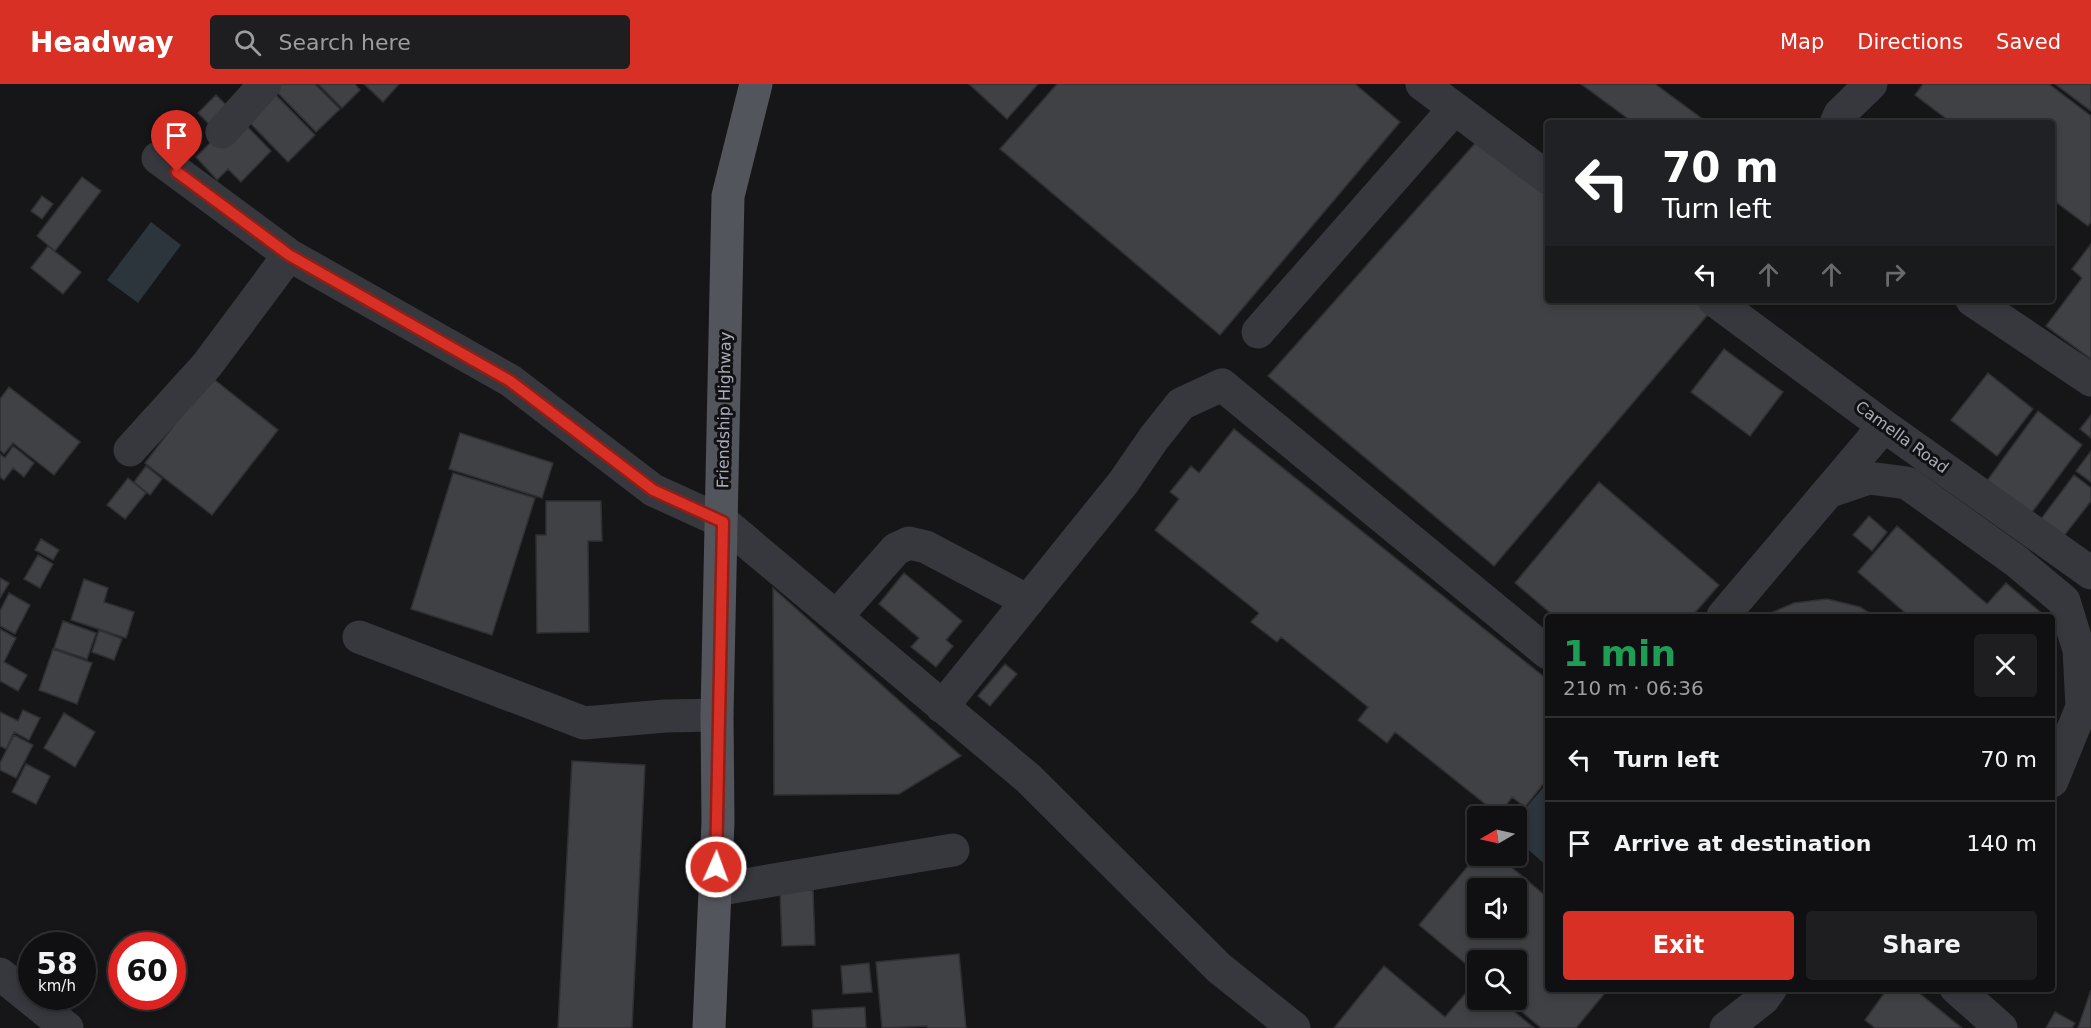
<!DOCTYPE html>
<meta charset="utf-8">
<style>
:root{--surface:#101012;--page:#1e1e20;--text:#f1f3f6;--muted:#9c9d9f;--line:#303032;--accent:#d93025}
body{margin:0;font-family:"DejaVu Sans",sans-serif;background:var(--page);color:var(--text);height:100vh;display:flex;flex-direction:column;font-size:22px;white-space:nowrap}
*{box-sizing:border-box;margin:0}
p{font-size:20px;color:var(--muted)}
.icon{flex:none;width:33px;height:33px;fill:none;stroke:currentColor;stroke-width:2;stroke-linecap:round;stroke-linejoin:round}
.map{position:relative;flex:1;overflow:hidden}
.side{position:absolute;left:1545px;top:530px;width:510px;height:378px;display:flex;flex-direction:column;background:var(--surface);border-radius:6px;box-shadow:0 3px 9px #0003,0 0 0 2px var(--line)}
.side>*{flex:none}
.banner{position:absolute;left:1545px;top:36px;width:510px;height:183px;border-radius:6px;box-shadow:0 3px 9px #0003,0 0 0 2px var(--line);background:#202124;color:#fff;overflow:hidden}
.needle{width:39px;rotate:261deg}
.controls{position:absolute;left:1467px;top:722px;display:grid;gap:12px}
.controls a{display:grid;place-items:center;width:60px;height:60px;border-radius:6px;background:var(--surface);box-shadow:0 3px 9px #0003,0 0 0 2px var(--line);font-size:30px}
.speed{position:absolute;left:18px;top:848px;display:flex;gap:12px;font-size:30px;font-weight:700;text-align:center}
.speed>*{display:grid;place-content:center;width:78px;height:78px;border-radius:50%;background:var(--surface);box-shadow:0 3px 9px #0003,0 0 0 2px var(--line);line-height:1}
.speed small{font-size:15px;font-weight:400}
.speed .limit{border:9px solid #d22;background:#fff;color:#111}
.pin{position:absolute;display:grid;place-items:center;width:51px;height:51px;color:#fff;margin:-62px -26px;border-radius:50% 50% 50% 0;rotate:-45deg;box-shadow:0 0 6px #0007}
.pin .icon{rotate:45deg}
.me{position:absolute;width:66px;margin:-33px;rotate:2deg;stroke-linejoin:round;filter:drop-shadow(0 0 4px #0008)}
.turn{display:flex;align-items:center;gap:21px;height:126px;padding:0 18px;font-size:27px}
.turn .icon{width:78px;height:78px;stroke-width:2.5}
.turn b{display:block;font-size:42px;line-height:51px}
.lanes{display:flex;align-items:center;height:57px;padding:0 18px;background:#0003;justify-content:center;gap:30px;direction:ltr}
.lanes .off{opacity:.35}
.round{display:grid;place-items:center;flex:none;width:63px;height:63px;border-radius:6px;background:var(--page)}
.head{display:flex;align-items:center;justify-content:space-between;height:102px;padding:0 18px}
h1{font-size:36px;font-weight:700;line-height:45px;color:#1e9e55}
.action{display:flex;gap:12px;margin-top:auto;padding:12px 18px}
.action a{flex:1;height:69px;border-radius:6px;background:var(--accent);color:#fff;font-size:24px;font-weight:700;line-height:69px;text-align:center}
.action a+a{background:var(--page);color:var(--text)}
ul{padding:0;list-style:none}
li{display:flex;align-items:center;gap:18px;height:84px;padding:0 18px;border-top:2px solid var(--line)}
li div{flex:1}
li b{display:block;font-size:22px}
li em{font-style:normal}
header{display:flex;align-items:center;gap:36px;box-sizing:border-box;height:84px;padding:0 30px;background:var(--accent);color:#fff}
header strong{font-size:28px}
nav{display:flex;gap:33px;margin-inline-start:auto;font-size:21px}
.search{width:420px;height:54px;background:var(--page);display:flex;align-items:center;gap:15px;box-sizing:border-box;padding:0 21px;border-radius:6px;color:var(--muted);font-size:22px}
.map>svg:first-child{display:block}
.water{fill:#2c353c}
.building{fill:#404145;stroke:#303034;stroke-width:1.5;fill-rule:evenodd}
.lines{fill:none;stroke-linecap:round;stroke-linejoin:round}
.minor{stroke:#37383d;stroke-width:33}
.major{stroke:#53555c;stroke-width:33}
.route-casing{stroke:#8d1f18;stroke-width:15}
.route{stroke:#d93025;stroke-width:10}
.labels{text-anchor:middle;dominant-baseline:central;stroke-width:6;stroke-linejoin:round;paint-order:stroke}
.street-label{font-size:16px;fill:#a8adb8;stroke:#111113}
</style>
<header>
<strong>Headway</strong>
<div class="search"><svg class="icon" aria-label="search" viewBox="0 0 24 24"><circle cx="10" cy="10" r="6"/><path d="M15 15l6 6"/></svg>Search here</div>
<nav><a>Map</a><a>Directions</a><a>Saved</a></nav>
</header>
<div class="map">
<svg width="2091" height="944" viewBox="0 0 2091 944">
<rect width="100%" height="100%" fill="#161618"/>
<!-- water -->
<path class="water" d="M151,138l30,23 -43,58 -31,-23z
M1548,698v85l-31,-27 -1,-21z"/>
<!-- building -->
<path class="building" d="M279,0h36l25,25 -24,23 -42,-43z
M318,0h37l5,6 -18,18z
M364,0h35l-16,18z
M969,0h69l-31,35z
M1057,0h298l45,38 -180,213 -220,-186z
M1581,0h74l53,39h-74z
M1923,0h126l42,32v106l-3,4 -36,-27v-76h-100l-37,-28z
M2055,0h36v27z
M273,8l42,43 -27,27 -42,-43z
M216,11l17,17 -18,18 -17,-17z
M243,38l28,29 -30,31 -13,-13 -11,11 -21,-23 22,-22z
M1479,55l69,52v109h146l16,12 -216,254 -226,-190z
M82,93l19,14 -46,60 -18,-15z
M42,112l11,8 -11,15 -11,-8z
M2091,160v115l-45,-33 36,-48 -10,-9z
M48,162l33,26 -18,22 -32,-26z
M1724,265l59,43 -33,44 -59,-44z
M1988,289l45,36 -36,47 -46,-36z
M211,293l67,53 -66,85 -67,-52z
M9,303l71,55 -26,33 -41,-32 -9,11 -4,-4v-51z
M2038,327l44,34 -52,70 -44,-33z
M2091,331v23l-11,-9z
M1234,345l314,251v98l-23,29 -13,-10 -13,18 -104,-83 -8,11 -29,-23 10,-13 -87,-70 -4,5 -26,-20 8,-9 -104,-83 24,-31 -9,-7 21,-26 8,7z
M460,349l93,30 -11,35 -93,-29z
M13,362l21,17 -10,14 -11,-9 -9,12 -4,-3v-23l5,4z
M2091,367v31l-15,-11z
M146,382l16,13 -12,16 -16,-13z
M453,389l82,25 -43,137 -81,-26z
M2074,391l17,13v13l-31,40 -22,-18z
M128,394l18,15 -21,26 -18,-14z
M1599,398l120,103 -27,31h-138l-39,-33z
M546,417h55l1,40h-14l1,91 -52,1 -1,-98h10z
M1869,432l18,16 -15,19 -19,-16z
M1897,442l90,78 19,-21 39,33h-136l-51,-44z
M41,455l18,11 -6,10 -18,-10z
M38,471l15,9 -13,24 -16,-9z
M904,489l58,48 -16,19 7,6 -17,21 -25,-20 8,-9 -40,-34z
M0,494l9,5 -9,15z
M84,495l24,9 -4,14 30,10 -8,26 -55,-18z
M773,504l188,168 -62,38 -125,1z
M9,509l21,12 -15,29 -15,-8v-15z
M1827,515l33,8 14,9h-110l30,-13z
M63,537l33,12 -9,26 -33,-11z
M0,545l16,9 -12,24 23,13 -9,16 -18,-10z
M99,546l23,9 -8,21 -22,-8z
M53,565l39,14 -15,41 -38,-14z
M1005,580l12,10 -27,32 -12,-10z
M23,626l17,8 -11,22 -15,-8 -8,17 -6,-3v-34l18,9z
M64,629l31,19 -20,35 -31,-19z
M14,651l19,10 -17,33 -16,-8v-7z
M572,677l73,4 -13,263h-74z
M26,680l24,12 -14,28 -24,-12z
M1478,770l19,1 51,43v90h61l-33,40h-35l-34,-29h9v-39h-38v14l-59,-49zM1478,804h38v39h-38z
M813,806l2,55 -33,1 -2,-55z
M959,870l7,74h-39v-2l-45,2 -6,-66z
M869,879l3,29 -29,2 -2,-28z
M1384,882l61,51 32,-37 1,19h21l35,29h-200z
M1888,904h25l49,40h-87l-10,-8z
M2091,906v38h-13z
M865,923l1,21h-53l-1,-18z
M2055,928l20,11 -3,5h-26z"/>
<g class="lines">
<!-- minor -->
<path class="minor" d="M1422,0l126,94
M1836,39l4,-9 31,-30
M222,48l43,-48
M158,74l131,97 222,126 142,109 70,32 305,256 191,190 75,60
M1714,216l170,126 207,147
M1972,216l119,80
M1258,248l196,-223
M130,366l77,-85 82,-110
M1831,407l38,-13 38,5 109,78 48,40 15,49 3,57 -30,74
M1723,532l161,-190
M836,533l60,-68 13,-6 17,4 102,54
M359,553l225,86 81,-7 52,-1
M942,623l181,-224 31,-45 27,-34 41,-19 326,268
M715,806l238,-40
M0,890l67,54
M1956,904l45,40
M1726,944l37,-29 8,-11"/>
<!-- major -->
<path class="major" d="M709,944l9,-206 -1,-107 11,-519 28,-112"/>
</g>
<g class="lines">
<!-- route casing -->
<g class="route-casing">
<path id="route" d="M177,88l112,83 221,126 143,109 70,32 -7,345"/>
</g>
<!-- route -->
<use href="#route" class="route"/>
</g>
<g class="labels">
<!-- street labels -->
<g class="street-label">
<text transform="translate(724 326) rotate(-89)">Friendship Highway</text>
<text transform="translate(1902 353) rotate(36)">Camella Road</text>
</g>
</g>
</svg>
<div class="controls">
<a><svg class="needle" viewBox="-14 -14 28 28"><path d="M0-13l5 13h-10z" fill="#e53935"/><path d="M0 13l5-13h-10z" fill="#9c9d9f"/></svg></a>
<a><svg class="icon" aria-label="sound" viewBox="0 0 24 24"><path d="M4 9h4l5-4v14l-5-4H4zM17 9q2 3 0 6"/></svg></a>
<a><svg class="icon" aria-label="search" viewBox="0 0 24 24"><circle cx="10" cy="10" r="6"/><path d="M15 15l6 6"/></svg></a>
</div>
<div class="speed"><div>58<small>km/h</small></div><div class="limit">60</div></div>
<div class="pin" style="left:177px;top:88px;background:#d93025"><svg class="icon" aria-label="arrive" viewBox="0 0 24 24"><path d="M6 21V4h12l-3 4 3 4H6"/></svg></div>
<svg class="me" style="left:716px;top:783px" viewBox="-20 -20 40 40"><circle r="17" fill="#d93025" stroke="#fff" stroke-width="3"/><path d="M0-11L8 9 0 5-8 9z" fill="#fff"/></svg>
<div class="banner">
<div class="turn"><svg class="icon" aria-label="left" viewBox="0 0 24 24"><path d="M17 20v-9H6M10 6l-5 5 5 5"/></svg><div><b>70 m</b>Turn left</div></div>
<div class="lanes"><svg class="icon" aria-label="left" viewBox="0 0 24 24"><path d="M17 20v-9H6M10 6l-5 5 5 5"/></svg><svg class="icon off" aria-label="ahead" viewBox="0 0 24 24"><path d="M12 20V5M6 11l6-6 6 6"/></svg><svg class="icon off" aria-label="ahead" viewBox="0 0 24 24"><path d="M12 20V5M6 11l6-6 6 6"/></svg><svg class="icon off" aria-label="right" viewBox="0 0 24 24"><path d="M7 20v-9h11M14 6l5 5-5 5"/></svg></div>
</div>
<section class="side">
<div class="head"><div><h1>1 min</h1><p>210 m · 06:36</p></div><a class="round"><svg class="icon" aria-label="close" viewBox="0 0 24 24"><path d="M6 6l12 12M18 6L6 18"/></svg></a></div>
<ul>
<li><svg class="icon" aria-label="left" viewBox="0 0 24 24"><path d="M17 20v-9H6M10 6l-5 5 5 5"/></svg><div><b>Turn left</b></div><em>70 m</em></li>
<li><svg class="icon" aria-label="arrive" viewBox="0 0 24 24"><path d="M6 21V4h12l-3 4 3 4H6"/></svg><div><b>Arrive at destination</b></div><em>140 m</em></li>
</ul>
<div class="action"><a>Exit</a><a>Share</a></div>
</section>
</div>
